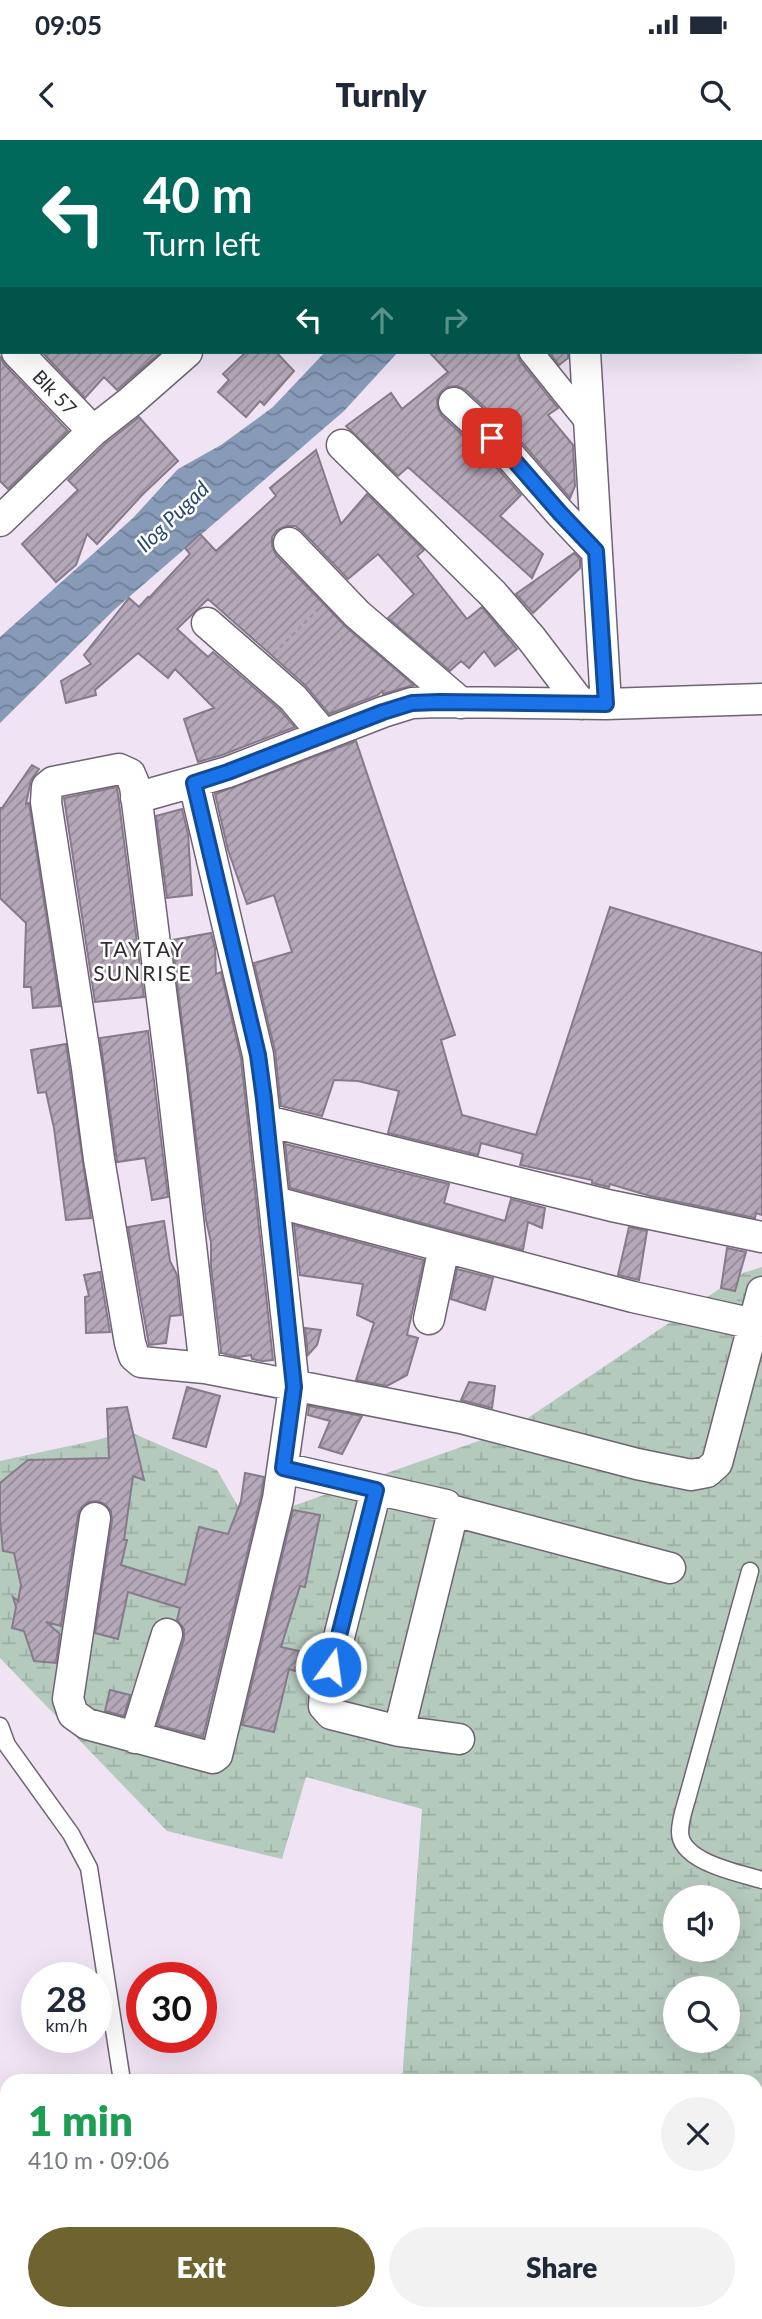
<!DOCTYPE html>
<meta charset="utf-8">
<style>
:root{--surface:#fff;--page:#f2f2f3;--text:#1f2937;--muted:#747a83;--accent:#6f6330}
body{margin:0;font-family:Lato,sans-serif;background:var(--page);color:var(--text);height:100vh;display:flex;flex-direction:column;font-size:26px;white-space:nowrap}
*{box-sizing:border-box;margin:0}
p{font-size:23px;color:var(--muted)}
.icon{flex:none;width:38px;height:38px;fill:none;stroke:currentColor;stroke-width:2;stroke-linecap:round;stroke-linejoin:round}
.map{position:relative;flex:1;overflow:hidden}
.panel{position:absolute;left:0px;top:1934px;width:763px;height:247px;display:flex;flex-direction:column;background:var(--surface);border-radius:21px 21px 0 0;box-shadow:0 7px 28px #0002}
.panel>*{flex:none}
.guide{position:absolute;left:0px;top:0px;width:763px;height:214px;box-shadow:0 7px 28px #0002;background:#00695c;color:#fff;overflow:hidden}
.buttons{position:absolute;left:663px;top:1745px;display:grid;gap:14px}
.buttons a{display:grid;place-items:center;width:77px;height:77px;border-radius:50%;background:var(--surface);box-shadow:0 7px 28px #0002;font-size:35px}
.speed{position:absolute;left:21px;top:1822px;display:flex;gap:14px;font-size:35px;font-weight:700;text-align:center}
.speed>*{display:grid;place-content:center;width:91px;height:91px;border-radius:50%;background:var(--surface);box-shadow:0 7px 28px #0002;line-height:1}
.speed small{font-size:18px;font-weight:400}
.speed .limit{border:10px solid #d22;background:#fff;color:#111}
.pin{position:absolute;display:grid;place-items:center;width:60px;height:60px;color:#fff;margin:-30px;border-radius:14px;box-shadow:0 4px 10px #0006}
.me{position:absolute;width:77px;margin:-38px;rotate:14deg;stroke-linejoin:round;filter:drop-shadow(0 0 5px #0008)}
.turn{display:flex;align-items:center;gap:24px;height:147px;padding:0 28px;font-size:32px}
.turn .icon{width:91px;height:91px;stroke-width:2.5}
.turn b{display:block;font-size:49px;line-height:60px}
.lanes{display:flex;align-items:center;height:66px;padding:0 28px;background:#0003;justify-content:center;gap:35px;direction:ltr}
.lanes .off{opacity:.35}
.round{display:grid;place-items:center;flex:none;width:74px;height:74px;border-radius:37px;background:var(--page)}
.overview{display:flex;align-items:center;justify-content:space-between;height:119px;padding:0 28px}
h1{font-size:42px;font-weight:800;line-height:52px;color:#1e9e55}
.action{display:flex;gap:14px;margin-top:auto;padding:14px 28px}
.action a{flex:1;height:80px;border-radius:42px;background:var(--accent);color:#fff;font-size:28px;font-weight:800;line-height:80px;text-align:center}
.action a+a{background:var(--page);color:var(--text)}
.status{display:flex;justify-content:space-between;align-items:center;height:49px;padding:0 35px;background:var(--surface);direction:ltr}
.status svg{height:19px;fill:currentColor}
header{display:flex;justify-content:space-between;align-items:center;height:91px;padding:0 28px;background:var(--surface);font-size:32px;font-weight:800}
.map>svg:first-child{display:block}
.wetland{fill:url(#wetland-marsh);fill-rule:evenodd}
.water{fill:url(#water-waves)}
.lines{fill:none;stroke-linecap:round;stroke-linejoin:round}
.river{stroke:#879bb8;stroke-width:49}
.building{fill:url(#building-hatch);stroke:#867b8a;stroke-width:2}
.service-casing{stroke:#6e6472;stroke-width:19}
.pedestrian-casing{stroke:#6e6472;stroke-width:26}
.minor-casing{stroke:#6e6472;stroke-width:33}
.path{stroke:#b3aab7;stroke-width:4.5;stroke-dasharray:3.5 5;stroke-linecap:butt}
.service{stroke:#fff;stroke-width:16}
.pedestrian{stroke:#fff;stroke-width:23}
.minor{stroke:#fff;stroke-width:30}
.route-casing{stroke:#114b97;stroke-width:18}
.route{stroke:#1a73e8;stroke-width:12}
.labels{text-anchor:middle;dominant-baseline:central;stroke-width:5;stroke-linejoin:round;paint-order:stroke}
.street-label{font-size:19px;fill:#302c32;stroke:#fff}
.water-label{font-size:21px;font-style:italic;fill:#28456e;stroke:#fff}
.neighbourhood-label{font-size:21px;letter-spacing:2px;fill:#302c32;stroke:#fff}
</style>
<div class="status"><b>09:05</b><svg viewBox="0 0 49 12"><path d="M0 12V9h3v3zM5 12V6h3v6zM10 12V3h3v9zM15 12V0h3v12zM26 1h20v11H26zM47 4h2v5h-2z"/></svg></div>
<header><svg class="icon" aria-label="back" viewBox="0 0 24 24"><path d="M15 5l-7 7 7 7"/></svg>Turnly<svg class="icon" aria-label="search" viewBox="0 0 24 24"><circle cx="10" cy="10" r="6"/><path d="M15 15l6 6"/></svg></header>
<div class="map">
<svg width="762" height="2179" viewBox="0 0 762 2179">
<defs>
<pattern id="wetland-marsh" width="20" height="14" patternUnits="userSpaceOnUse" patternTransform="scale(1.75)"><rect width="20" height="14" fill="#b4cabc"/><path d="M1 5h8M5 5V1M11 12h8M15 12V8" fill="none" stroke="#9baea2"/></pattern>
<pattern id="water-waves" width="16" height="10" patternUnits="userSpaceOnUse" patternTransform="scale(1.75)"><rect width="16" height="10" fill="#879bb8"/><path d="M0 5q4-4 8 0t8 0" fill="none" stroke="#6f7f96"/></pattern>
<pattern id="building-hatch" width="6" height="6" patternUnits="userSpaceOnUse" patternTransform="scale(1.75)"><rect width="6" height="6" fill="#b5a9b9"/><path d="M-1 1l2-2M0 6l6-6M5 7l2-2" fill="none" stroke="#948a97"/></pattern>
</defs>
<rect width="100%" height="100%" fill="#efe3f4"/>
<!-- wetland -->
<path class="wetland" d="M762,1127v1030l-6,-1v-215h-354l20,-272 -116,-32 -24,82 -115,-28 -167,-173v-197l97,-21 31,-9 89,39 30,52 263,-92 233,-157zM676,1757h52v53h-52zM676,1848h52v52h-52z"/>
<!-- water -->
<path class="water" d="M325,212h73l-54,59 -230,199 -114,113v-86l133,-119 45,-49 43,-24 52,-38z"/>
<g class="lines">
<!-- river -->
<path class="river" d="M685,2l2,-2"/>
</g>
<!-- building -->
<path class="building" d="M42,212h119l-44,38 -13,-13 -19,21z
M246,212h30l18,19 -30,34 -4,-4 -14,16 -28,-25 11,-12 -6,-6z
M429,212h88l3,9 38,47 -10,7 25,30 2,41 -5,12 -52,-60 -52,-48 -9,-4 -9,1 -7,5 -4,8 1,9 4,7 50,46 29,33 -21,21 43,38 -11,24 -124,-111 -10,9 -52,-50 45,-33 11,16 46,-37z
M549,212h19v6l-9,7z
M0,216l4,8 64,67 -60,58 -8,-8z
M139,277l39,44 -35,33 -46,50 -10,-10 -11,31 -20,17 -34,-38 56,-54 -10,-10 37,-36z
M316,310l25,74 26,-30 57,56 -7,6 50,63 15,-12 35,42 -22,17 -11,-15 -15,17 -8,-7 -11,10 -62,-53 26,-24 -36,-40 -30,25 -46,-48 -7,-5h-9l-9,4 -5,7v9l4,9 70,72 68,58 -31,9 -1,-3 -4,4 -49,19 -24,-29 -97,-86 -31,30 31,28 5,-5 67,58 15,17 -73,28 -24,7 -14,-43 30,-11 -39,-39 -7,9 -30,-25 -43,37 1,5 -30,8 -5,-22 30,-17 -7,-9 45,-57 10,9 9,-10 1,1 41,-44 -5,-6 15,-14 16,17 60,-55 -6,-8z
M574,413l6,6v9l-47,45 -17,-19z
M356,601l99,294 -14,5 21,75 74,20 74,-228 152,46v262l-6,-2 -1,5 -105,-22 -40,-12 -1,3 -17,-4v-3l-72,-15 3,-11 -42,-11 -3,12 -90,-22 11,-42 -41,-10 -24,-1 -12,36 -41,-10 -6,-55 -21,-88 38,-11 -18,-57 -27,9 -19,-54 -13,-56z
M32,625l7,4 -8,11 -5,24 3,-1 31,203 -27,2 -2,-21h-7l2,-64 -26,-25v-90h2z
M117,647l27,210 -49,5 -31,-204z
M182,669l6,25 4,61 -25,3 -11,-82z
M211,793l4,15 1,26 5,-2 20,86 32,302 -11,1 -10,-2 -1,-4 -12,2 -18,-4v-3l-10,-83v-25l-5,-22 -34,-280z
M148,891l20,166 -16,3 -7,-42 -28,4 -17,-124z
M66,904l25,174 -25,2 -12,-92 -8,-36 -8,1 -7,-43z
M285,1004l164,40 -5,19 61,18 6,-22 34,9 -3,20 -14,-6 -5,28 -233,-62z
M164,1081l6,40 7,14 4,40 -11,1 -4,27 -17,2 -21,-118z
M294,1085l130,35 -17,75 11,3 -11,37 -20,11 -31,-6 18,-57 -17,-8 6,-31 -63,-9z
M629,1087l18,4 -8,49 -21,-5z
M727,1108l19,4 -11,39 -14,-3z
M457,1129l36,9 -8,32 -34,-11z
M100,1132l10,60 -24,1 -1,-36 4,-1 -5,-21z
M305,1188l16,2 -4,15 -9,10z
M469,1242l26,4 -3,22 -31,-8z
M187,1247l33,9 -14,51 -33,-9z
M309,1266l53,10 -20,38 -23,-7 11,-26 -22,-6z
M127,1267l17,73 -11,-4 -9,64h3l-6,25 64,20 14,-58 29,7 13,-33 4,-28 19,4 -3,19 -58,241 -46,-12 27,-86v-10l-7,-9 3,-12 -52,-16 -10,47 -23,-6 17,-112 -1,-10 -6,-7 -8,-3 -8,1 -7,5 -4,8 -17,111 -15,-4 14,12 -4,29 -22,-2 -10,-30 -12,-3 4,-21 -3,-10 5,4 3,-16 -7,-32 -11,-2 -3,-32v-36l28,-23 81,-2 -2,-49z
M293,1370l27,5 -15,72 -5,-1 -19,61 18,4 -4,20 -6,-2 -15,63 -32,-7z
M110,1550l20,5 -6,21 -19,-5z"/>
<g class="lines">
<!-- service casing -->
<g class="service-casing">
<path id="service" d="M761,152l1,-1
M750,1431l-63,228c-3,10 -7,22 -7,33 0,30 59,41 82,48
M0,1586l7,19 64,89 18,34 33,213
M141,2179l1,-5"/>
</g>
<!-- pedestrian casing -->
<g class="pedestrian-casing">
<path id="pedestrian" d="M531,212l57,71"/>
</g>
<!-- minor casing -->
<g class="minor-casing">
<path id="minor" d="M85,0l1,2
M221,0l2,2
M370,0l1,2
M419,2l2,-2
M0,71l2,1
M0,194l2,2
M17,212l76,79
M585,212l21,352
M454,263l51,47 55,63 36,38
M342,305l151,149 38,44 50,66
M0,381l93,-90 37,-29 57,-50
M289,403l68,71 104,89
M207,483l86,75 31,37
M136,658l92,-26 155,-60 29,-9 27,-1 167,2 156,-5
M267,981l345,85 150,31
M275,1062l358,95 121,27
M429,1179l15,-72
M205,1228l-34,-298 -36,-284 -5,-12 -11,-5 -66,13 -6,5 -1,15 41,266 12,91 31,184 4,13 7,6 64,6 256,50 176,46 54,11 16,-3 10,-9 45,-171
M283,1328l163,37 6,11 -53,215 60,8
M376,1350l-51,203 -1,13 7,8 68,17
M450,1370l220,58
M95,1378l-27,181 5,15 14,10 126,34 4,-3 61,-256 16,-112 -36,-332 -64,-272
M135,1598l32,-104"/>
</g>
<!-- path -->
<path class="path" d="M276,509l42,-39"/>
<!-- service -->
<use href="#service" class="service"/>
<!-- pedestrian -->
<use href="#pedestrian" class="pedestrian"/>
<!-- minor -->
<use href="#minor" class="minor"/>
</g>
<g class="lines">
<!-- route casing -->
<g class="route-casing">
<path id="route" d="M331,1527l45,-177 -93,-22 11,-81 -30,-288 -6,-44 -64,-272 34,-11 155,-60 29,-9 27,-1 167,2 -10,-153 -36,-38 -55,-63 -13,-12"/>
</g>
<!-- route -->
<use href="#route" class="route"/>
</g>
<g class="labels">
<!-- street labels -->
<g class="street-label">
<text transform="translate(55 252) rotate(46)">Blk 57</text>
</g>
<!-- water labels -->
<g class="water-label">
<text transform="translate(172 376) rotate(-44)">Ilog Pugad</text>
</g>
<!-- neighbourhood labels -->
<g class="neighbourhood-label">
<text x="143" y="808">TAYTAY<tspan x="143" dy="24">SUNRISE</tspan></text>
</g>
</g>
</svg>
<div class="buttons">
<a><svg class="icon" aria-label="sound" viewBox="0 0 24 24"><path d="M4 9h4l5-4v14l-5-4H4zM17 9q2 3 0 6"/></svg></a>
<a><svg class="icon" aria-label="search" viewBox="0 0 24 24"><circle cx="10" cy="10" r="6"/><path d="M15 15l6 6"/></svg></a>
</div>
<div class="speed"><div>28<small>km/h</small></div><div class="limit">30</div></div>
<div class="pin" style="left:492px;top:298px;background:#d93025"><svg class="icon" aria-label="arrive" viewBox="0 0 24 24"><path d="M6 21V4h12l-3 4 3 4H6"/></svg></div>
<svg class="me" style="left:331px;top:1527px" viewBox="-20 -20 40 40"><circle r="17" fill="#1a73e8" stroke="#fff" stroke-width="3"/><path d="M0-11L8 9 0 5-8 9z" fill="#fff"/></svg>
<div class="guide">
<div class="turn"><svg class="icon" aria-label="left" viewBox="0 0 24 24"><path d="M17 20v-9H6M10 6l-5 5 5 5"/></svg><div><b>40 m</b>Turn left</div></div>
<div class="lanes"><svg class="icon" aria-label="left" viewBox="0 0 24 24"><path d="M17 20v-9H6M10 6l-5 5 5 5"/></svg><svg class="icon off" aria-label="ahead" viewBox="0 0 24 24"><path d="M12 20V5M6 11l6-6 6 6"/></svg><svg class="icon off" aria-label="right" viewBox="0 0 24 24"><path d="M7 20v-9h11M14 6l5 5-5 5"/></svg></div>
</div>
<section class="panel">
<div class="overview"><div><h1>1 min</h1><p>410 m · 09:06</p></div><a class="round"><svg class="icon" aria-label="close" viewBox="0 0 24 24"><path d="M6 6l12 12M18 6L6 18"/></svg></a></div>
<div class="action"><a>Exit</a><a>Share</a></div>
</section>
</div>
